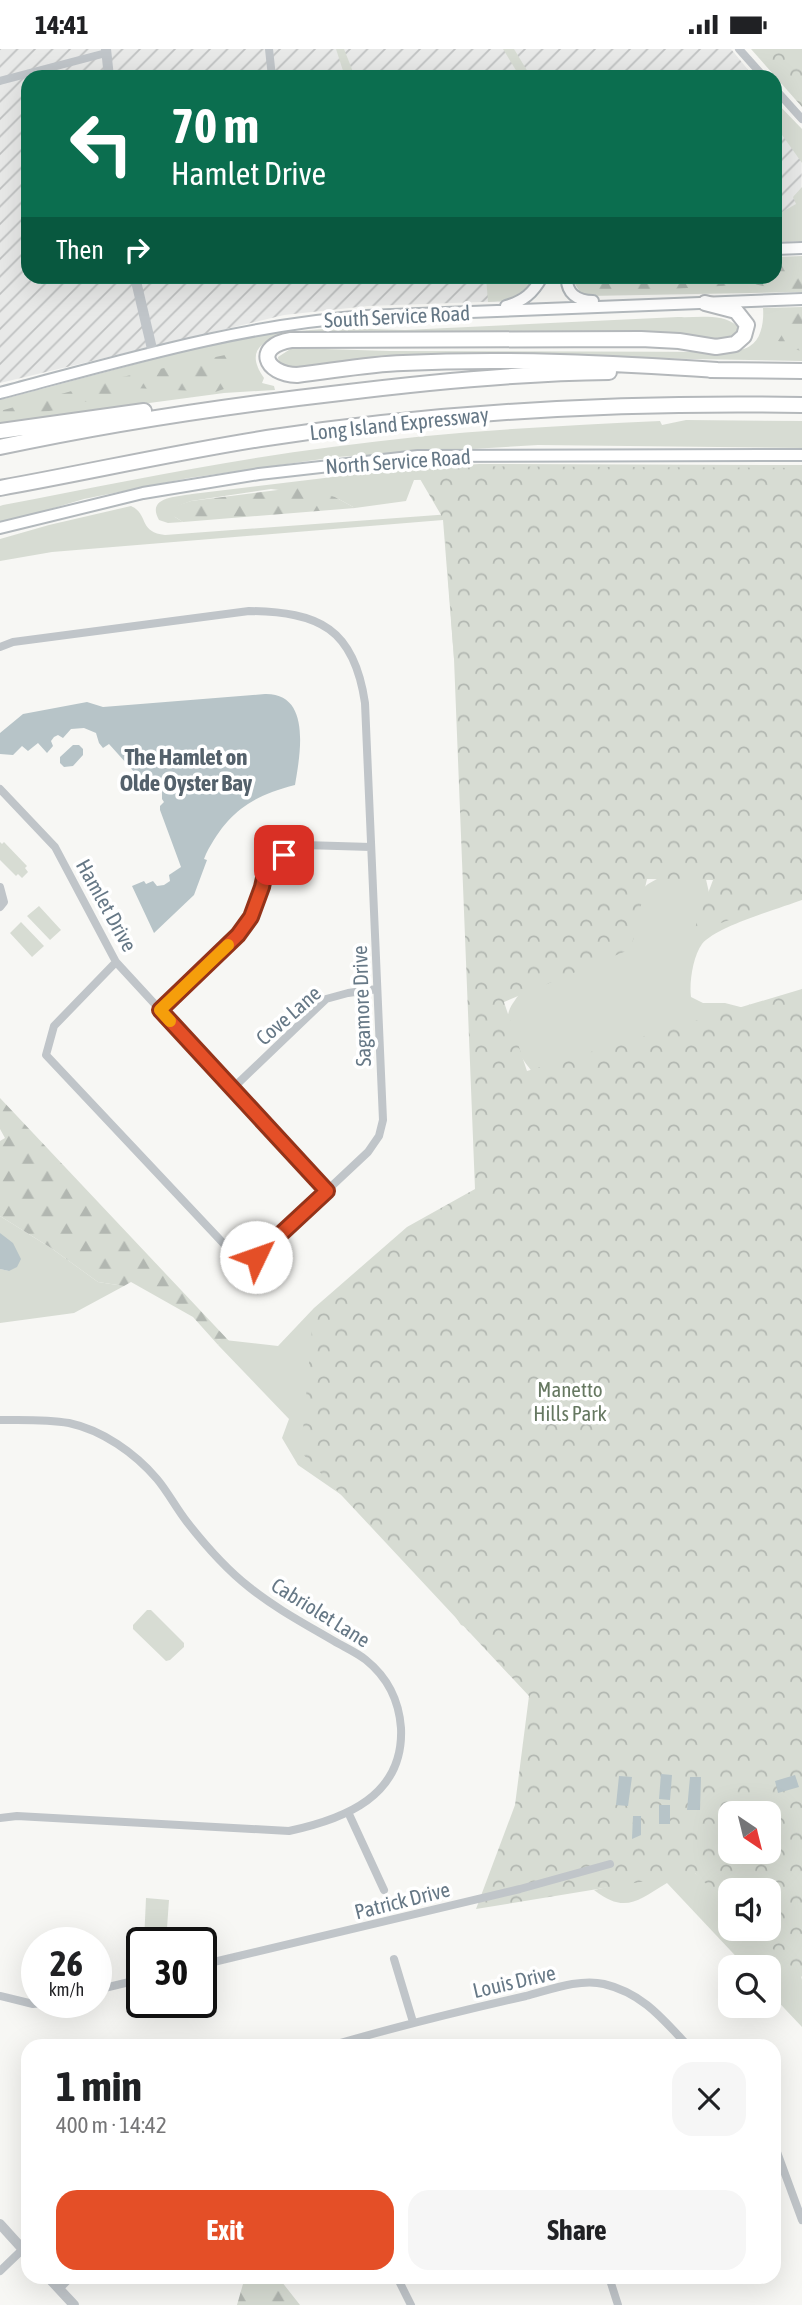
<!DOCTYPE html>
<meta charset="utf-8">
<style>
:root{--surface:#fff;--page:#f6f6f6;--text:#202124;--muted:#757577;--accent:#e44f27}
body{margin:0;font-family:"Asap Condensed",sans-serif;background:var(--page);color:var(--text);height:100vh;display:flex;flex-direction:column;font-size:26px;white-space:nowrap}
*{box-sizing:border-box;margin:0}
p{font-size:23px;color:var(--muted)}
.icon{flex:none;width:38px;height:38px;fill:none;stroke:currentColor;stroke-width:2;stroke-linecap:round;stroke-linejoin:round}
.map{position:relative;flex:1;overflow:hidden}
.panel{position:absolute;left:21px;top:1990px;width:760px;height:245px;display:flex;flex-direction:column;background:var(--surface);border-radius:21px;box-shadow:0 7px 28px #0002}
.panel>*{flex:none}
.banner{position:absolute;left:21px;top:21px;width:761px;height:214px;border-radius:21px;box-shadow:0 7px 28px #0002;background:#0b6e4f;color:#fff;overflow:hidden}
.needle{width:46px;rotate:145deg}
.fabs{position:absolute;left:718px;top:1752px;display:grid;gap:14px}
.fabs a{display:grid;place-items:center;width:63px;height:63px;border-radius:14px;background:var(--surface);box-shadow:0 7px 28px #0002;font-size:35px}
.speed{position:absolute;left:21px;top:1878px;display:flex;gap:14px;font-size:35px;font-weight:700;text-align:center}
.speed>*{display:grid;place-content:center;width:91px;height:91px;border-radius:50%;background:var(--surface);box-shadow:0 7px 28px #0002;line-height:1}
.speed small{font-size:18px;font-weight:400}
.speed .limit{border:4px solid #111;border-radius:10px;background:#fff;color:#111}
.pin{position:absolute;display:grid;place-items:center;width:60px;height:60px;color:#fff;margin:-30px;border-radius:14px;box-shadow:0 4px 10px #0006}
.me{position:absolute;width:77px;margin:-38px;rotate:48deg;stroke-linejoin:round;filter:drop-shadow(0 0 5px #0008)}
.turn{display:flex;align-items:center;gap:24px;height:147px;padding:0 35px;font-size:32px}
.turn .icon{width:91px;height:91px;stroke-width:2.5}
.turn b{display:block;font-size:49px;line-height:60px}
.then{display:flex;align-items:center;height:66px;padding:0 35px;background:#0003;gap:14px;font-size:26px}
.round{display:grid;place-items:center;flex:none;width:74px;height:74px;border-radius:21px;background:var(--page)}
.overview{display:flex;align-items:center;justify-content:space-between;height:119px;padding:0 35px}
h1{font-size:42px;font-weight:700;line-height:52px}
.primary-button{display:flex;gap:14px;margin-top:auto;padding:14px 35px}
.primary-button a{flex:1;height:80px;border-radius:21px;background:var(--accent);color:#fff;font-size:28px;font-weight:700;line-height:80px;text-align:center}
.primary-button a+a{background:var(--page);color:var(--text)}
.status{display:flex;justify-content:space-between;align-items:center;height:49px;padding:0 35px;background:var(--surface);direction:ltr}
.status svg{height:19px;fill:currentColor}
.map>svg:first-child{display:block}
.industrial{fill:url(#industrial-furrows)}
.grass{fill:#d7dcd3}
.forest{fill:url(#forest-firs)}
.park{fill:url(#park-crowns);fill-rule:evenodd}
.water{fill:#b7c4c8}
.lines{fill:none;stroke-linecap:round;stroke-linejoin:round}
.secondary-casing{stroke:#b3b9bd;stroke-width:14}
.motorway-casing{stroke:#b4b8bb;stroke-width:18}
.minor{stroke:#c0c5c9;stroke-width:8}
.tertiary{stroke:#c0c5c9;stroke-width:10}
.secondary{stroke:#fff;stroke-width:10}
.motorway{stroke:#fff;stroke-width:14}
.route-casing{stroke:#943319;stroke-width:18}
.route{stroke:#e44f27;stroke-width:12}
.slow{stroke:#f59e0b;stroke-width:12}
.labels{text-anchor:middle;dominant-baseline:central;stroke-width:7;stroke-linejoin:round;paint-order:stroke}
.street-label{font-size:21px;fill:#667886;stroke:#fff}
.park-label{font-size:21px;fill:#667861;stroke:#fff}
.neighbourhood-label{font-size:23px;font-weight:bold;fill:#54616b;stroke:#fff}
</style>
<div class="status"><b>14:41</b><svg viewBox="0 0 49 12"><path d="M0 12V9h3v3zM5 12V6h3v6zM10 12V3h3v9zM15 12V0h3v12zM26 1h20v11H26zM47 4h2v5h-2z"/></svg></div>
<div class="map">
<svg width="802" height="2256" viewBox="0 0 802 2256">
<defs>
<pattern id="industrial-furrows" width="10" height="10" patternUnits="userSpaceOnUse" patternTransform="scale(1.75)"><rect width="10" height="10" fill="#e8e9e8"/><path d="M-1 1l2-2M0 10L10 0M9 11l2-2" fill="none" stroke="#c0c2c2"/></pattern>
<pattern id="forest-firs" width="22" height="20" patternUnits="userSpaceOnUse" patternTransform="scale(1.75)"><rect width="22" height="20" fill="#d7dcd3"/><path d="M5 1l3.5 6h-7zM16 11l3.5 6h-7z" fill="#b2b7b1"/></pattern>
<pattern id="park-crowns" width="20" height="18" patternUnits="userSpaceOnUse" patternTransform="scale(1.75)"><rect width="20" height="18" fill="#d7dcd3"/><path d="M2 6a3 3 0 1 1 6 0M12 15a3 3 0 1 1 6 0" fill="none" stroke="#b2b7b1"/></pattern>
</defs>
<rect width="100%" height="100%" fill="#f7f7f4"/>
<!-- industrial -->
<path class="industrial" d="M0,0h731l23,28h-726v200h509l-29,24 -140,5 -84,9 -284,68z
M775,53l27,33 -1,106 -26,1z"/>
<!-- grass -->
<path class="grass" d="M336,0h8l11,28h-10z
M503,0h11l17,28h-11z
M775,52l27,28v34l-27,-38z
M802,138v54l-27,1v-26l21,-12 -3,-7z
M802,207v36l-214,4 -8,-4 -5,-8 2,-7h198v-20z
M486,228h51c-13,22 -23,24 -49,25z
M802,258v54l-336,-6 -169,15 -18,-5 -1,-8 14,-9 98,3 343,1c5,-2 13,-3 17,-6 12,-7 14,-26 13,-38z
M678,268c19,1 45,-4 59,9v7l-4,7 -452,-3c-25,5 -33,19 -17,41l-2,5 12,3 1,4 -51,3 -224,30v-23l166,-44 76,-19 42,-5 54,-4 67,2z
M686,371l116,1v27l-264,-3 -202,12 -147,21 -105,21 -84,25v-18l3,-1c110,-21 219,-44 329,-58 109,-15 218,-21 328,-26l2,4z
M479,415l323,1v9l-388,6 -8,21 -51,7 -20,-11 -64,-8 -80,12 -18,7 2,9 8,5 -15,1 -9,-3c-13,-23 17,-23 33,-26l199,-24z
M131,457c18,8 7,26 34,29l286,-21 3,145 -11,-139 -391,32 -52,9v-22l49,-14z
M0,793l2,2 2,-2 23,24 -2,2 3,4 -6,6 -4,-4 -2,2 -16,-16z
M671,822l34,4 5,22 92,-8v11c-24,9 -85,26 -100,44 -9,12 -13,39 -11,53l12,6h22l27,7 -219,63c-12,-17 -32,-39 -24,-62 2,-7 9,-14 12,-20l127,-107z
M39,857l22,24 -11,10 -23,-24z
M21,873l23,24 -12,11 -22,-24z
M0,1167l51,32 47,34 26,4 -50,27 -74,10v-54l9,2 -9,-38z
M314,1259l184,332 -37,-15 -26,-38 -92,-91 -45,-31 -16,-27 7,-19 -70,-73 -3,-7 62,7z
M147,1561h4l33,33v4l-14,13 -4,1 -33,-32v-4z
M673,1823l22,1 35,26v30h37l32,38 3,13v47l-34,-36v-24h-22l-79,-84c-30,18 -42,31 -73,7z
M146,1849l23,2 -3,42h-22z"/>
<!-- forest -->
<path class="forest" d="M802,210v30l-16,2 -32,-7 -168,10 -1,-10 5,-7h185v-17z
M802,261v41l-14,-3 -10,-7 7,-11 -2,-13z
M225,306l8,15v16l-18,6 -81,-4 -78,22 -56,8v-7l122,-34z
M301,438l34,10 20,11 -172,14 -8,-5 -3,-4 1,-6 18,-6z
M0,1049l230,244 -13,-3 2,7 -26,-29 -62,-35 -7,4 -26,-4 -47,-34 -51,-32v-75l5,-3 -5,-9z
M245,2228h33l22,28h-63z"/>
<!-- park -->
<path class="park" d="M751,0h51v58z
M419,417l383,2v426l-109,39 20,-53 -66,-1 -16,70 -127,53 23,69 275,-82v988l-50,-48h16v-39h-38v17l-35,-34 -219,36 39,-104 14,-109 -228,-244 13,-144 93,-81 68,-38 -21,-530 -10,-139 -24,-41zM730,1764h38v38h-38z"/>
<!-- water -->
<path class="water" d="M265,645c47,-1 35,61 30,91 -44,11 -68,28 -89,69l-2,5 3,1 -13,35 -40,38 -22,-47 12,-5 2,3 7,-3 4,5 7,-1 6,-4 -1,-6 12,-8 -21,-57v-4l4,-4 -2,-3v-10l-12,-13 -14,-2 -27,-30 -6,4 -4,-5 -3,-10 -12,-5 -13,1 -8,9 -5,-3 -4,2 -3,4 2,5 -6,7 -9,-10 -10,8 -6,-5 -9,9 -13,-1v-21l23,-19 64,-12 16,5z
M73,696h6l4,4v6l-10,11 -9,1 -4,-4v-6z
M0,1184l13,10 8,16 -4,8 -8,4 -9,-2z
M661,1725l11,1 -2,25 -11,-1z
M795,1726l4,12 -21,6 -3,-12z
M619,1727l13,1 -4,29 -12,-1z
M690,1728h11l-1,33h-13z
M659,1756h11v19h-11z
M633,1767h8v19l-9,4z"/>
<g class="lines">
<!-- secondary casing -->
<g class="secondary-casing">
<path id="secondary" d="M775,200l27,-1
M567,228c-1,16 10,24 26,24
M506,257c18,-5 27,-13 36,-29
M0,344c121,-32 240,-68 366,-77l436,-17
M0,479l143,-35 116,-19 159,-18 384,-1"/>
</g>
<!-- motorway casing -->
<g class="motorway-casing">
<path id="motorway" d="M705,254l31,8 11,14 -3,11 -9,8 -19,3 -37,-6 -38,-2 -350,1c-37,6 -27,34 6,35 35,-4 71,-11 106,-12 105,-5 209,0 314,7
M710,321l92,1
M0,382l144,-20
M0,398c112,-24 226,-41 340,-54 89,-11 179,-20 269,-21
M0,439c89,-16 177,-36 267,-50 177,-27 356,-36 535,-33"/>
</g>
<!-- minor -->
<path class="minor" d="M269,0l3,28
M739,0l25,28
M0,32l106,-28
M775,40l27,30
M0,598l13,-5 236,-31c70,1 105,17 116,92l18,417 -4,16 -11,16 -112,105 -16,4 -194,-206 8,-29 62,-64
M0,740l55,58 61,115 211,229
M0,838l4,15 -4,5
M160,961l78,-75 13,-18 11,-30 4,-18 18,-14 20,-10 67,2
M232,1040l94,-90 22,-6 29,-4
M0,1371c23,0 46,-1 69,3 33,7 66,30 88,56 11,13 19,29 30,43 18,23 39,47 62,65 26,21 56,37 85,54 10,6 22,11 32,19 21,17 33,40 35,68 3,68 -56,91 -112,103l-272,-15 -17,2
M348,1763l36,78
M394,1910l19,63
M201,1916l319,-76 90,-25
M96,1941l46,-11
M0,1947l33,8 18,-2
M330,1997c65,-19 130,-35 196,-50 23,-6 54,-18 78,-12 38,9 58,34 84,62
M774,2095l28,76
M0,2222l23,-22
M397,2228l14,28
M609,2228l9,28
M59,2240l12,-12"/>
<!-- tertiary -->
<path class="tertiary" d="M106,0l3,28
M135,228l18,76
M0,2175l28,31
M48,2228l26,28"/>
<!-- secondary -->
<use href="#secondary" class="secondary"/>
<!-- motorway -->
<use href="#motorway" class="motorway"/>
</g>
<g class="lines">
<!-- route casing -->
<g class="route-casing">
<path id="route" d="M256,1208l71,-66 -167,-181 78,-75 13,-18 11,-30 4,-18 18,-14"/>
</g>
<!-- route -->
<use href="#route" class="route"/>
<!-- slow -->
<path class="slow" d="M170,972l-10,-11 68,-65"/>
</g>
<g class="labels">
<!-- street labels -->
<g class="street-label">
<text transform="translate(397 267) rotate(-3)">South Service Road</text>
<text transform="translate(399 374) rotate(-6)">Long Island Expressway</text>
<text transform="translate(398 412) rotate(-4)">North Service Road</text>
<text transform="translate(107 856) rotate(61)">Hamlet Drive</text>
<text transform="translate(361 957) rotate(-92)">Sagamore Drive</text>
<text transform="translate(288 966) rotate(-41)">Cove Lane</text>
<text transform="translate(321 1563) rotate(32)">Cabriolet Lane</text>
<text transform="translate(402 1851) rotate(-14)">Patrick Drive</text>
<text transform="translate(514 1932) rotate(-13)">Louis Drive</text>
</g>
<!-- park labels -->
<g class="park-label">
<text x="570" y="1340">Manetto<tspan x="570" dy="24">Hills Park</tspan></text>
</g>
<!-- neighbourhood labels -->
<g class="neighbourhood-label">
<text x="186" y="708">The Hamlet on<tspan x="186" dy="26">Olde Oyster Bay</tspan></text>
</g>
</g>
</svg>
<div class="fabs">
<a><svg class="needle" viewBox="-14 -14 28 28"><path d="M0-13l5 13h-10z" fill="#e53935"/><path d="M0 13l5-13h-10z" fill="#757577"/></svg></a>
<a><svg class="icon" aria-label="sound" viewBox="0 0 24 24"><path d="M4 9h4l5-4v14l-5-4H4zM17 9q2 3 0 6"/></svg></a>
<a><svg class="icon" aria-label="search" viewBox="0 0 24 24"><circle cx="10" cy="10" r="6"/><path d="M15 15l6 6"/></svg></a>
</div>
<div class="speed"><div>26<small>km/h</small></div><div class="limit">30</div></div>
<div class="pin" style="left:284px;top:806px;background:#d93025"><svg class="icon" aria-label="arrive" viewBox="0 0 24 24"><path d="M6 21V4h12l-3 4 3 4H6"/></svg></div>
<svg class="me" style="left:256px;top:1208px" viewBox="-20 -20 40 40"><circle r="19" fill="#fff"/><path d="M0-13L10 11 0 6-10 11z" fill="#e44f27"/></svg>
<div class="banner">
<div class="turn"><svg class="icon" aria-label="left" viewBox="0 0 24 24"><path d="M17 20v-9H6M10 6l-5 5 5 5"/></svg><div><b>70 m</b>Hamlet Drive</div></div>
<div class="then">Then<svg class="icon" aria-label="right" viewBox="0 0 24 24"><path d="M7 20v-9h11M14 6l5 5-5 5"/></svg></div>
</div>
<section class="panel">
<div class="overview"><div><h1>1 min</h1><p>400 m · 14:42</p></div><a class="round"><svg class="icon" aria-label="close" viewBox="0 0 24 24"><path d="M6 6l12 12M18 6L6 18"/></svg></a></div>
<div class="primary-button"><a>Exit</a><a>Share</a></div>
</section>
</div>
